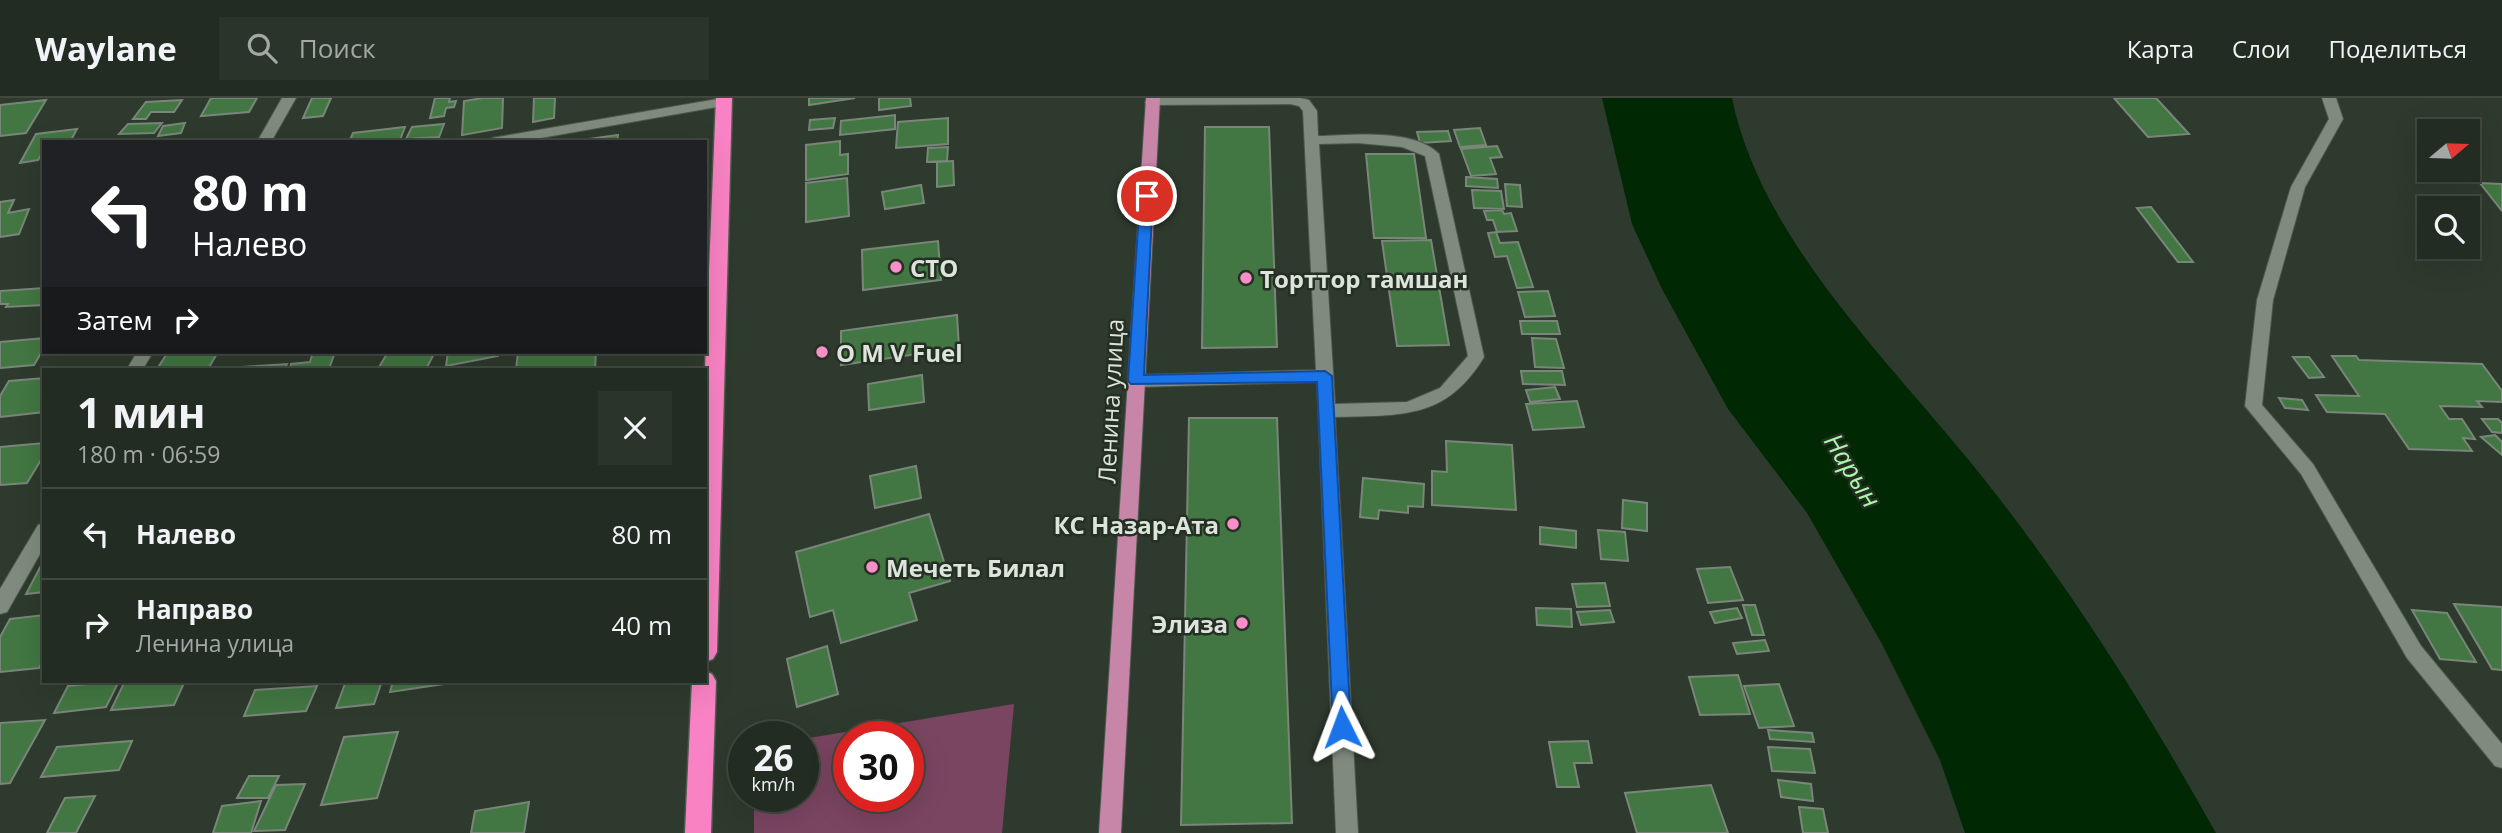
<!DOCTYPE html>
<html lang="ru">
<meta charset="utf-8">
<style>
:root{--surface:#232c22;--page:#2b342a;--text:#f1f3f6;--muted:#a3a7a5;--line:#404840}
body{margin:0;font-family:"Open Sans",sans-serif;background:var(--page);color:var(--text);height:100vh;display:flex;flex-direction:column;font-size:26px;white-space:nowrap}
*{box-sizing:border-box;margin:0}
p{font-size:23px;color:var(--muted)}
.icon{flex:none;width:38px;height:38px;fill:none;stroke:currentColor;stroke-width:2;stroke-linecap:round;stroke-linejoin:round}
.map{position:relative;flex:1;overflow:hidden}
.details{position:absolute;left:42px;top:270px;width:665px;height:315px;display:flex;flex-direction:column;background:var(--surface);border-radius:0px;box-shadow:0 7px 28px #0002,0 0 0 2px var(--line)}
.details>*{flex:none}
.top-card{position:absolute;left:42px;top:42px;width:665px;height:214px;border-radius:0px;box-shadow:0 7px 28px #0002,0 0 0 2px var(--line);background:#202124;color:#fff;overflow:hidden}
.needle{width:46px;rotate:71deg}
.tools{position:absolute;left:2417px;top:21px;display:grid;gap:14px}
.tools a{display:grid;place-items:center;width:63px;height:63px;border-radius:0px;background:var(--surface);box-shadow:0 7px 28px #0002,0 0 0 2px var(--line);font-size:35px}
.speed{position:absolute;left:728px;top:623px;display:flex;gap:14px;font-size:35px;font-weight:700;text-align:center}
.speed>*{display:grid;place-content:center;width:91px;height:91px;border-radius:50%;background:var(--surface);box-shadow:0 7px 28px #0002,0 0 0 2px var(--line);line-height:1}
.speed small{font-size:18px;font-weight:400}
.speed .limit{border:10px solid #d22;background:#fff;color:#111}
.pin{position:absolute;display:grid;place-items:center;width:60px;height:60px;color:#fff;margin:-30px;border:4px solid #fff;border-radius:50%;box-shadow:0 2px 7px #0007}
.me{position:absolute;width:77px;margin:-38px;rotate:357deg;stroke-linejoin:round;filter:drop-shadow(0 0 5px #0008)}
.turn{display:flex;align-items:center;gap:24px;height:147px;padding:0 35px;font-size:32px}
.turn .icon{width:91px;height:91px;stroke-width:2.5}
.turn b{display:block;font-size:49px;line-height:60px}
.then{display:flex;align-items:center;height:66px;padding:0 35px;background:#0003;gap:14px;font-size:26px}
.round{display:grid;place-items:center;flex:none;width:74px;height:74px;border-radius:0px;background:var(--page)}
.headline{display:flex;align-items:center;justify-content:space-between;height:119px;padding:0 35px}
h1{font-size:42px;font-weight:700;line-height:52px}
ul{padding:0;list-style:none}
li{display:flex;align-items:center;gap:21px;height:91px;padding:0 35px;border-top:2px solid var(--line)}
li div{flex:1}
li b{display:block;font-size:26px}
li em{font-style:normal}
header{display:flex;align-items:center;gap:42px;box-sizing:border-box;height:98px;padding:0 35px;background:var(--surface);border-bottom:2px solid var(--line)}
header strong{font-size:33px}
nav{display:flex;gap:38px;margin-inline-start:auto;font-size:24px}
.search{width:490px;height:63px;background:var(--page);display:flex;align-items:center;gap:18px;box-sizing:border-box;padding:0 24px;border-radius:0px;color:var(--muted);font-size:26px}
.map>svg:first-child{display:block}
.green{fill:#7a4561;fill-rule:evenodd}
.water{fill:#002803}
.building{fill:#427642;stroke:#798679;stroke-width:2}
.lines{fill:none;stroke-linecap:round;stroke-linejoin:round}
.minor-casing{stroke:#4e584d;stroke-width:2}
.major-casing{stroke:#4e584d;stroke-width:2}
.highway-casing{stroke:#4e584d;stroke-width:3}
.minor{fill:#7e8b7e;fill-rule:evenodd}
.major{fill:#c786a7;fill-rule:evenodd}
.highway{fill:#f882c3;fill-rule:evenodd}
.route{fill:#1a73e8;stroke:#114b97;stroke-width:2}
.poi-dot{fill:#f98fc8;stroke:#252f24;stroke-width:2.5}
.labels{text-anchor:middle;dominant-baseline:central;stroke-width:5;stroke-linejoin:round;paint-order:stroke}
.poi-label{font-size:24px;font-weight:bold;fill:#dde4dc;stroke:#252f24;text-anchor:start}
.street-label{font-size:24px;fill:#dde4dc;stroke:#252f24}
.water-label{font-size:26px;font-style:italic;fill:#abf8ab;stroke:#252f24}
</style>
<header>
<strong>Waylane</strong>
<div class="search"><svg class="icon" aria-label="search" viewBox="0 0 24 24"><circle cx="10" cy="10" r="6"/><path d="M15 15l6 6"/></svg>Поиск</div>
<nav><a>Карта</a><a>Слои</a><a>Поделиться</a></nav>
</header>
<div class="map">
<svg width="2502" height="735" viewBox="0 0 2502 735">
<rect width="100%" height="100%" fill="#2f3a2e"/>
<!-- green -->
<path class="green" d="M1014,606l-12,129h-248v-37h49v-57zM849,639h59v59h-59z"/>
<!-- water -->
<path class="water" d="M1602,0h130c29,144 163,268 252,381 88,111 163,231 232,354h-251l-25,-73 -58,-116 -75,-131 -79,-104 -66,-120 -30,-65z"/>
<!-- building -->
<path class="building" d="M211,0h46l-8,14 -48,4z
M312,0h19l-8,18 -20,2z
M435,0h15l-1,4 7,-1 -2,6 -8,1 -2,8 -14,2z
M483,0h20l-1,30 -40,7 2,-34z
M534,0h21l-1,20 -21,4z
M809,0h46l-46,7z
M879,0h31l1,8 -32,4z
M2114,0h42l33,36 -41,3z
M46,2l-20,33 -26,3v-31z
M182,2l-8,12h-23l-5,7h-13l13,-17z
M895,17v14l-55,6 1,-14z
M835,20l-2,10 -24,2 1,-10z
M948,20v26l-52,4 2,-26z
M162,25l-8,10 -35,1 9,-10z
M185,25l-4,10 -23,3 5,-10z
M444,26l-5,13 -33,2 6,-12z
M405,29l-5,13 -51,2 4,-9z
M1205,29h64l8,220 -75,1z
M1480,30l6,17 -26,2 -6,-17z
M77,31l-7,13h-26v8l-6,10 -18,3 16,-29z
M1448,33l3,10 -31,2 -3,-11z
M618,37l-1,7h-36v-2z
M840,43v14l8,-1v20l-42,6v-35z
M1497,48l5,11 -12,1 6,16 -25,2 -10,-27z
M948,49l-1,14 -20,1 1,-14z
M1366,56h48l12,84h-52z
M953,63l1,24 -17,2v-25z
M1466,79l31,2 1,9 -32,-2z
M847,80l2,38 -43,6v-39z
M2480,85l22,1v27z
M1505,86l15,1 2,22 -15,-1z
M921,87l3,18 -39,6 -3,-17z
M1472,92l29,1 3,18 -30,-1z
M14,102l-6,13 21,-4 -10,25 -19,3v-35z
M2151,109l42,55h-15l-41,-54z
M1502,112l2,4 7,-1 6,18 -20,1 -4,-12h-6l-3,-9z
M1496,134l4,11 18,-1 15,45 -16,1 -10,-32 -12,1 -7,-24z
M1431,142l18,105 -52,1 -15,-105z
M938,143l3,39 -78,10 -1,-40z
M44,190v17l-38,2 2,-3h-8v-13z
M1548,193l7,25 -30,1 -7,-25z
M957,217l2,33 -118,17v-34z
M1520,223h37l3,13h-38z
M44,240v10l-10,17 -34,3v-26z
M1532,240l24,1 8,29 -29,-1z
M168,254h50l-10,17h-51z
M313,254h22l-6,17h-39l1,-5 19,-2z
M388,254h47l-9,17h-48z
M448,254h50v4l-52,10z
M518,254h78l-1,17h-79z
M2332,258h24l3,4 123,4 20,27v11l-25,-1 5,6 -42,-1 9,13h13l13,20 -12,-1 9,13 -63,-2 -24,-35 -58,-2 -11,-17 43,1z
M2293,259h16l15,20 -15,1z
M287,266l-2,5h-73z
M1521,273h41l3,14 -42,-1z
M922,277l2,27 -55,8 -1,-26z
M44,280v34l-44,5v-21l9,-15z
M1555,289l5,12 -30,3 -4,-12z
M2279,300l23,2 6,10 -23,-2z
M1577,303l7,26 -51,3 -7,-26z
M1189,320h88l15,405 -111,2z
M2482,321h16l4,4v10l-10,-1z
M2495,337l7,7v13l-21,-18z
M1446,343l66,4 4,65 -84,-5v-34l15,1z
M44,345v12l-17,28 -27,2v-38z
M916,368l5,32 -46,10 -5,-32z
M1363,380l61,6 -1,23 -15,-1v7l-29,-3 -1,9 -18,-2z
M1623,402l24,3v28l-25,-3z
M929,416l21,67 -41,12 8,27 -76,23 -8,-33 -23,7 -14,-65z
M1540,429l36,4v17l-36,-4z
M1598,432l27,2 3,29 -27,-2z
M44,462v32l-18,2z
M1730,469l13,33 -35,3 -11,-34z
M1605,485l5,23 -33,1 -5,-23z
M2454,506l48,3v63l-10,-1z
M1743,507h12l9,30h-12z
M1536,510l35,1 1,18 -35,-2z
M1737,510l5,10 -27,5 -5,-11z
M1610,512l4,12 -33,3 -4,-13z
M2412,512l35,3 29,49 -36,-3z
M44,517v44l-5,9 -39,4v-35l10,-18z
M1765,542l4,11 -32,3 -4,-11z
M827,548l11,48 -41,13 -10,-48z
M1738,577l12,39 -50,1 -11,-38z
M119,583l-13,26 -52,6 14,-27z
M125,583h60l-11,24 -63,5z
M346,583h36l-8,23 -38,4z
M393,583h71l-74,11z
M1779,586l15,42 -35,2 -15,-42z
M317,588l-11,25 -62,5 11,-26z
M45,622l-35,63 -10,1v-61z
M1768,632l44,3 2,9 -44,-3z
M398,634l-21,66 -56,7 23,-68z
M132,643l-13,29 -78,7 16,-30z
M1588,643l4,22h-18l5,24h-22l-8,-45z
M1768,649l42,2 5,24 -43,-2z
M249,678h30l-11,22h-31z
M1778,682l33,4 2,17 -32,-4z
M305,686l-20,46 -31,1 22,-46z
M1711,687l17,48h-91l-12,-40z
M95,698l-19,37h-29l18,-35z
M261,703l-10,32h-38l9,-27z
M529,704l-5,31h-53l4,-22z
M1799,709l24,2 5,24h-25z"/>
<g class="lines">
<!-- minor casing -->
<g class="minor-casing">
<path id="minor" d="M282,0h14l-25,44h-14z
M723,0l7,4 -2,3 -210,37h-33l7,-4z
M1152,0h148l9,2 8,11 1,25c33,-1 96,-8 121,18l45,203c-38,63 -83,58 -149,60l23,416h-22l-19,-451 -181,5 -8,-6 8,-6 180,-5 -13,-259 -4,-5 -9,-2 -143,1 -2,-3zM1358,45l44,4 23,9 43,200 -28,32 -33,14 -72,2 -16,-260z
M2322,0h14l7,21 -38,68 -32,113 -11,105 51,59 108,182 81,98v24l-7,-2 -88,-108 -106,-184 -56,-68 12,-106 34,-113 38,-68z
M137,254h16l-10,17h-16z
M44,425v24l-37,65 -7,2v-25l38,-64z"/>
</g>
<!-- major casing -->
<g class="major-casing">
<path id="major" d="M1146,0h14l-39,735h-22z"/>
</g>
<!-- highway casing -->
<g class="highway-casing">
<path id="highway" d="M716,0h16l-15,554 -4,7 -8,3v-293z
M705,573l7,3 4,7 -5,152h-26l7,-152h13z"/>
</g>
<!-- minor -->
<use href="#minor" class="minor"/>
<!-- major -->
<use href="#major" class="major"/>
<!-- highway -->
<use href="#highway" class="highway"/>
</g>
<!-- route -->
<path class="route" d="M1147,94l6,4 -9,179 181,-4 7,5 19,351 -3,6 -6,3 -7,-3 -2,-6 -16,-345 -186,2 -3,-3 12,-185z"/>
<!-- markers -->
<g class="poi-dot">
<circle cx="896" cy="169" r="7"/>
<circle cx="1246" cy="180" r="7"/>
<circle cx="822" cy="254" r="7"/>
<circle cx="1233" cy="426" r="7"/>
<circle cx="872" cy="469" r="7"/>
<circle cx="1242" cy="525" r="7"/>
</g>
<g class="labels">
<!-- poi labels -->
<g class="poi-label">
<text x="910" y="169">СТО</text>
<text x="1260" y="180">Торттор тамшан</text>
<text x="836" y="254">O M V Fuel</text>
<text x="1219" y="426" text-anchor="end">КС Назар-Ата</text>
<text x="886" y="469">Мечеть Билал</text>
<text x="1228" y="525" text-anchor="end">Элиза</text>
</g>
<!-- street labels -->
<g class="street-label">
<text transform="translate(1110 303) rotate(-87)">Ленина улица</text>
</g>
<!-- water labels -->
<g class="water-label">
<text transform="translate(1853 372) rotate(58)">Нарын</text>
</g>
</g>
</svg>
<div class="tools">
<a><svg class="needle" viewBox="-14 -14 28 28"><path d="M0-13l5 13h-10z" fill="#e53935"/><path d="M0 13l5-13h-10z" fill="#a3a7a5"/></svg></a>
<a><svg class="icon" aria-label="search" viewBox="0 0 24 24"><circle cx="10" cy="10" r="6"/><path d="M15 15l6 6"/></svg></a>
</div>
<div class="speed"><div>26<small>km/h</small></div><div class="limit">30</div></div>
<div class="pin" style="left:1147px;top:98px;background:#d93025"><svg class="icon" aria-label="arrive" viewBox="0 0 24 24"><path d="M6 21V4h12l-3 4 3 4H6"/></svg></div>
<svg class="me" style="left:1342px;top:629px" viewBox="-20 -20 40 40"><path d="M0-17L14 15 0 8-14 15z" fill="#1a73e8" stroke="#fff" stroke-width="4"/></svg>
<div class="top-card">
<div class="turn"><svg class="icon" aria-label="left" viewBox="0 0 24 24"><path d="M17 20v-9H6M10 6l-5 5 5 5"/></svg><div><b>80 m</b>Налево</div></div>
<div class="then">Затем<svg class="icon" aria-label="right" viewBox="0 0 24 24"><path d="M7 20v-9h11M14 6l5 5-5 5"/></svg></div>
</div>
<section class="details">
<div class="headline"><div><h1>1 мин</h1><p>180 m · 06:59</p></div><a class="round"><svg class="icon" aria-label="close" viewBox="0 0 24 24"><path d="M6 6l12 12M18 6L6 18"/></svg></a></div>
<ul>
<li><svg class="icon" aria-label="left" viewBox="0 0 24 24"><path d="M17 20v-9H6M10 6l-5 5 5 5"/></svg><div><b>Налево</b></div><em>80 m</em></li>
<li><svg class="icon" aria-label="right" viewBox="0 0 24 24"><path d="M7 20v-9h11M14 6l5 5-5 5"/></svg><div><b>Направо</b><p>Ленина улица</p></div><em>40 m</em></li>
</ul>
</section>
</div>
